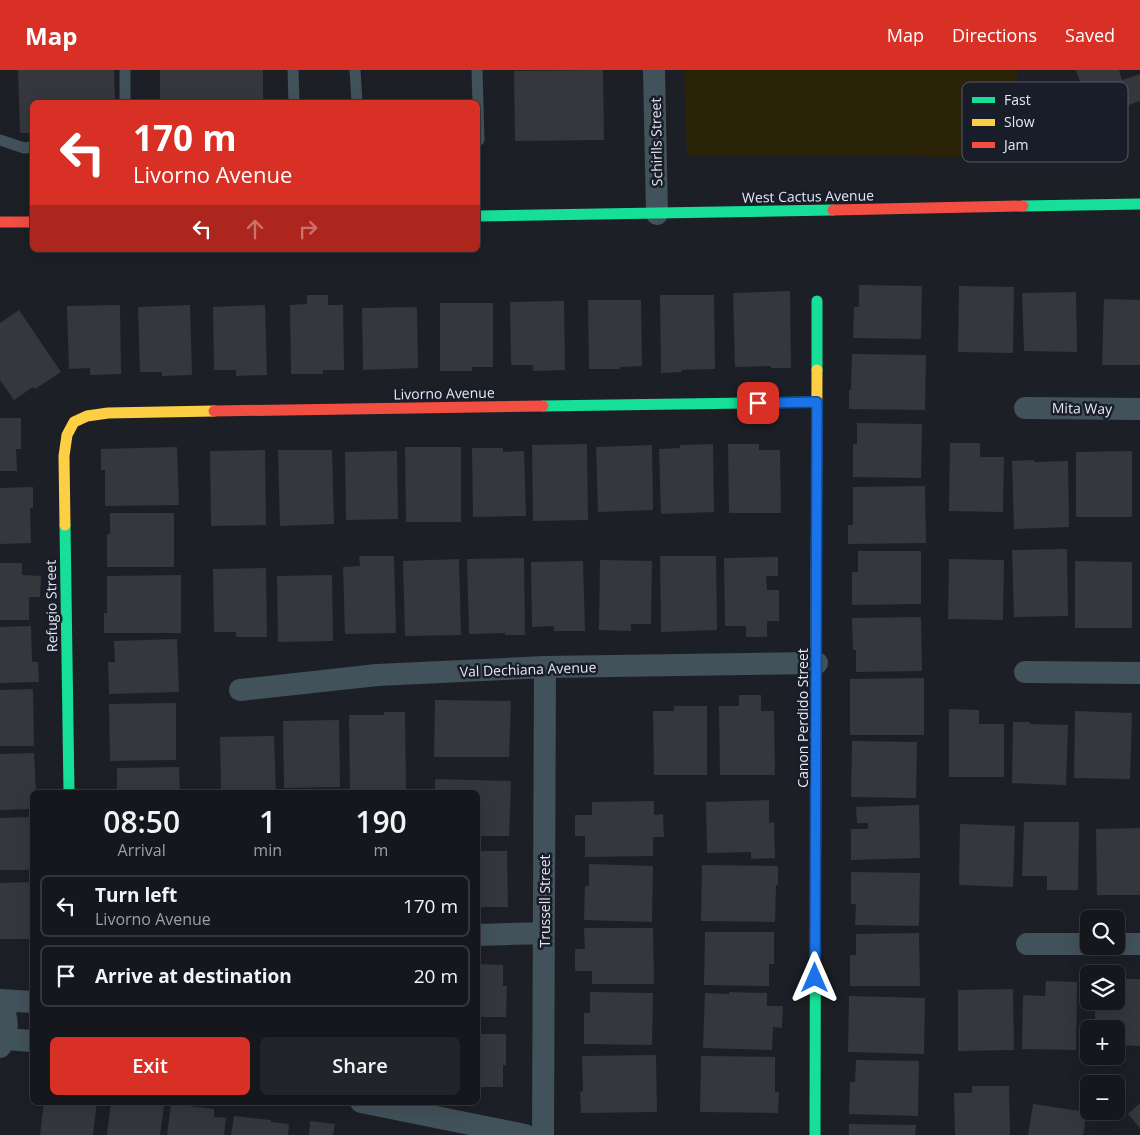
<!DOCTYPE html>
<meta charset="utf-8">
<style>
:root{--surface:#16171c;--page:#232429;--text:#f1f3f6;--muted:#9e9fa3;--line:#35363b;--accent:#d93025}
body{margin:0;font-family:"Open Sans",sans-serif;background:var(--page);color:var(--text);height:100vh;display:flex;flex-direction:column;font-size:19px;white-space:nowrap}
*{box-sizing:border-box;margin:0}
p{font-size:16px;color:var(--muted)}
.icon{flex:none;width:28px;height:28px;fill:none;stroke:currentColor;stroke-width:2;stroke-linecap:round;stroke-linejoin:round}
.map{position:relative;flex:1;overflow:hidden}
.side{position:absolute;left:30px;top:720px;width:450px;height:315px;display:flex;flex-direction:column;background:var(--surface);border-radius:8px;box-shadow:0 5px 20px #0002,0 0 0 1px var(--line)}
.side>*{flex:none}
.hud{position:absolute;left:30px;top:30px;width:450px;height:152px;border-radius:8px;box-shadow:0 5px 20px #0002,0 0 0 1px var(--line);background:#d93025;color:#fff;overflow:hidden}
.buttons{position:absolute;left:1080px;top:840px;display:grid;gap:10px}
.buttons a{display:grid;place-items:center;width:45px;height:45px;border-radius:8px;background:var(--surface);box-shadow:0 5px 20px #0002,0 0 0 1px var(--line);font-size:25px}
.pin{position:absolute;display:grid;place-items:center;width:42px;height:42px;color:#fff;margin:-21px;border-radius:10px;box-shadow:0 2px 8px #0006}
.me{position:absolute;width:55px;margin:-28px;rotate:0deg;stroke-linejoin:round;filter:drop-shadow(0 0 4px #0008)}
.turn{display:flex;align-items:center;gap:18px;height:105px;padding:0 20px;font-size:22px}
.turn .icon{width:65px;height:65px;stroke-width:2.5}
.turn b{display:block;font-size:35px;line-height:42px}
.lanes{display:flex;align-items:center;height:48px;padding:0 20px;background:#0003;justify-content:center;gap:25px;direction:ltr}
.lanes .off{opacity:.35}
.eta{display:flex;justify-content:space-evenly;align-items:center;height:85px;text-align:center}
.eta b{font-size:30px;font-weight:600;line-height:35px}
.primary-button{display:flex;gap:10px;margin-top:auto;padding:10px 20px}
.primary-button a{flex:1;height:58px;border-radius:8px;background:var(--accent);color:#fff;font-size:20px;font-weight:600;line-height:58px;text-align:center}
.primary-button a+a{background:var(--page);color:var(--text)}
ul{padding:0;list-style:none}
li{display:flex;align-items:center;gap:15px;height:62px;margin:0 10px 8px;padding:0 10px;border:2px solid var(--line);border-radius:8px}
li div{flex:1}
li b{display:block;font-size:19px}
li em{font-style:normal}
header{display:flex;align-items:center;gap:30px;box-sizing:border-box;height:70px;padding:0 25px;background:var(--accent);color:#fff}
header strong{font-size:24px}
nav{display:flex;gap:28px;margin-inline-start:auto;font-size:18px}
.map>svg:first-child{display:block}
.sand{fill:#2a2308}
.building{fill:#35373d}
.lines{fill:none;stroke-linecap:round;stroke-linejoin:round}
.lane{stroke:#42525a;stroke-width:11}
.street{stroke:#42525a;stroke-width:22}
.fast{stroke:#16e098;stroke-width:11}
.slow{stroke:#ffcf43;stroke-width:11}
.jam{stroke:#f24e42;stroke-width:11}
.route-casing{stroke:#114b97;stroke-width:12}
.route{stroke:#1a73e8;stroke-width:9}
.labels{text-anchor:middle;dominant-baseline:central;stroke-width:5;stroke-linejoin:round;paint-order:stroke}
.street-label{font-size:14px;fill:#e4e8f1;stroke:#191d2a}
.key{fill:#191d2a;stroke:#565a66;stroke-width:1}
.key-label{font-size:14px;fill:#e4e8f1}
</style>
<header>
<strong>Map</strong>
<nav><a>Map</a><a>Directions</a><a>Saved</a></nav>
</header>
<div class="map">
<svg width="1140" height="1065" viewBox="0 0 1140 1065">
<rect width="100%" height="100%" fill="#1d1f26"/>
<!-- sand -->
<path class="sand" d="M684,0h333l2,87 -332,-2z"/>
<!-- building -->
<path class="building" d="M18,0h96l1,32h-83v31h-12z
M160,0h103v32h-103z
M603,0l1,70 -89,1 -1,-70z
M1076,0h43l3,10 18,-6v27l-37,13 -1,-5 -11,4z
M859,215l63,1 -1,53 -68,-1 1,-31h5z
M959,216l55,1 -1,66 -55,-1z
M790,221l1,77h-20v-2l-36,1 -2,-74z
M1076,222l1,60 -53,-1 -2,-58z
M307,225h21v10h15l1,65h-21v4h-32l-1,-69 17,-1z
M660,225h54l1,74 -34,1 1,2 -21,1z
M1104,229l36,1v65h-38z
M588,230h53l1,66 -22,1v2h-31z
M564,231l1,69 -32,1v-6h-22l-1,-63z
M440,233h53v64h-21v4h-32z
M120,235l1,69 -31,1v-7l-21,1 -2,-63z
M190,235l2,70 -30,1v-4h-22l-2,-65z
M265,235l2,70 -31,1v-6h-22l-1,-63z
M417,237l1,61 -55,2 -1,-62z
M19,240l42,62 -26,17 -2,-2 -19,13 -14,-20v-57z
M852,284l74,1 -1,55 -76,-1v-19h2z
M0,348h21v31h-5l1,22h-17z
M857,353l65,1 -1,54 -68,-1v-33h4z
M950,373h30v14h24l-1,55 -54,-1z
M587,374l1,76 -55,1 -1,-76z
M713,374l1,68 -53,2 -2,-65 21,-1v-3z
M728,374h31v6h21l1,63h-52z
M652,375l1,65 -55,2 -2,-65z
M177,377l2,58 -74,1v-36h-4v-21z
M405,377h56v75h-55z
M472,378h31v4l21,-1 2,65 -53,1z
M265,380l1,75 -55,1 -1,-75z
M278,380h54l2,74 -54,2z
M397,381l1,68 -52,1 -1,-68z
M1132,381v66h-56v-65z
M1034,390v2l34,-1 1,66 -55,2 -2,-68z
M925,416l1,57 -78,1v-19h5v-38z
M33,417v21h-3l1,35 -31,1v-56z
M110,443h64v54h-67v-33h3z
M1067,479l1,67 -54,1 -2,-67z
M858,481h63v53l-69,1v-33h6z
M359,486h35l2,77 -51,1 -2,-67 17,-1z
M660,486h56l1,74 -56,2z
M778,487v19h-12l1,14h12v31h-12v16h-21v-11h-21l-1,-68z
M524,488l1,77h-20v-2l-36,1 -2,-75z
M459,489l2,76 -56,1 -2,-75z
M949,489l55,1 -1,60 -55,-1z
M600,490l52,1 -1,63h-20v7l-32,-1z
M583,491l2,70h-31v-5l-22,1 -1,-65z
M1075,491l57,1v66h-57z
M0,493h22v12l19,1 -1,21h-11v23h-29z
M266,498l1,69h-31v-5h-22l-1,-63z
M181,505v58h-77v-20h3v-37z
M332,505l1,66 -55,1 -1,-66z
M921,547l1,54 -66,1v-22h-3l-1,-32z
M31,556l1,36h6l1,20 -39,1v-56z
M177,569l2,53 -70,2 -1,-32h7l-1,-21z
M924,608v57h-74v-56z
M33,619l1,57h-34v-56z
M739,625h22v16h13l1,64h-55l-1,-69h20z
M435,630l76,1 -2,56h-75z
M176,633v57l-66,1 -1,-57z
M674,636h33v69h-53l-1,-64h21z
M949,639l30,1v14h25v53h-55z
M1075,641l57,2 -2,66 -56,-1z
M384,642h21l1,77 -56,1 -1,-75h35z
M339,650l1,67 -56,1 -1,-67z
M1013,652h17v2l38,1 -2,60 -54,-2z
M274,666l2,56h-55l-1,-55z
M852,671l65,1 -1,56 -65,-1z
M34,683l2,39h-4v17l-32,1v-56z
M179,697l1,25h-69v-2h6v-22z
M435,709l76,2 -2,55h-31v-44h-43z
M769,730v23l5,-1 1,36 -24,1v-7l-44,1 -1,-51z
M654,731v14l9,-1 1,23h-11v19l-68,1v-21h-10v-21h17v-13z
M919,735l1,53 -69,2v-31h17v-6h-11l-1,-16z
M29,747l1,22 2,-1v32h-32v-52z
M1024,752h55l-1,68h-31v-14h-25z
M960,754l55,2 -2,61 -54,-2z
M1140,758v67h-43l-1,-66z
M478,781h29l1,56h-30z
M589,794l64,2 -1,56 -68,-2 1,-34h4z
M702,795l76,1v19h-2l-1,37 -74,-1z
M851,802l69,1 -1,53 -64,-1 1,-21h-5z
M32,812v57h-32v-56z
M584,858h69l1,56h-62v-13h-17v-22h10z
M705,862h69v32h-5v22l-65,-1z
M919,863l1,53h-70v-31h6v-21z
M478,894l25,1v21h4l-1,31h-28z
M1116,909h24v67l-24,-1v-16h-21v-28h21z
M1046,911l31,1 -1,68 -54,-1 1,-54 22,1z
M1013,919l1,61 -56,1v-61z
M590,922l63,1 -1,52 -68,-1v-31h6z
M729,922l38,1v13h16l-1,22 -9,-1 -1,23 -69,-2 2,-55 24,1z
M849,926l76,2 -1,56 -76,-2z
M478,964h28v31h-3v22h-25z
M656,985l1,57 -76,1 -1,-21 3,-1 -1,-35z
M701,986l74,1v35h4l-1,21 -78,-1z
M856,990l63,1 -1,55 -69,-2 1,-32h5z
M972,1016h37l1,49h-55l-1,-42h18z
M44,1032h53l-4,33h-53z
M111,1032h33l20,4 -4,29h-53z
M1140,1033v25l-12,-14z
M171,1034l43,5v8l12,1 -2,17h-57z
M1033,1034l54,8 -4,23h-55z
M234,1046l37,4v2l18,2 -1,11h-57z
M310,1051l25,3 -2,11h-24z
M849,1054l67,1 -1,10h-66z"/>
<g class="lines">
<!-- lane -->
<path class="lane" d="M125,0v32
M293,0l1,32
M355,0l2,32
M477,0l2,70
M0,70l24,8 8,-1"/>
<!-- street -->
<path class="street" d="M654,0l3,144
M1025,338l115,1
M1025,602l115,1
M240,620l137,-15 168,-8 272,-4
M478,865l66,-2
M1027,874h62
M1116,874h24
M0,930l32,2
M0,934c9,13 9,30 0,43
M5,969l27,2
M361,1032l164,33
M543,1065l2,-468"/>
<!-- fast -->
<path class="fast" d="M1023,136l117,-2
M478,146l355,-6
M817,300v-69
M543,336l274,-4
M65,455l4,267
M815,1065l1,-472"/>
<!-- slow -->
<path class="slow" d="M65,455l-1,-69 3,-21 7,-13 13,-6 21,-3 106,-2
M816,593l1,-293"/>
<!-- jam -->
<path class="jam" d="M833,140l190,-4
M0,152h32
M214,341l329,-5"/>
</g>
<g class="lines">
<!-- route casing -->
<g class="route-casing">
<path id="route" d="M758,333l59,-1 -2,576"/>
</g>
<!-- route -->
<use href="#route" class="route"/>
</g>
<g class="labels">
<!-- street labels -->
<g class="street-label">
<text transform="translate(656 72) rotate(-91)">Schirlls Street</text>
<text transform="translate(808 126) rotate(-1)">West Cactus Avenue</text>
<text transform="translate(444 323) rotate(-1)">Livorno Avenue</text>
<text transform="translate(1082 338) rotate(1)">Mita Way</text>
<text transform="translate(51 536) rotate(-91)">Refugio Street</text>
<text transform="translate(528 599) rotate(-2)">Val Dechiana Avenue</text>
<text transform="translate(802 648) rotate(-90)">Canon Perdido Street</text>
<text transform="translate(544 831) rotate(-90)">Trussell Street</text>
</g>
</g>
<!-- legend -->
<rect x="962" y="12" width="166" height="80" rx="8" class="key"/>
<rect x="972" y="27" width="23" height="6" fill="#16e098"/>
<rect x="972" y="49" width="23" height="7" fill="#ffcf43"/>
<rect x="972" y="72" width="23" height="6" fill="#f24e42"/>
<g class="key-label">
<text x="1004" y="35">Fast</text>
<text x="1004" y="57">Slow</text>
<text x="1004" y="80">Jam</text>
</g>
</svg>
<div class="buttons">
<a><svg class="icon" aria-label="search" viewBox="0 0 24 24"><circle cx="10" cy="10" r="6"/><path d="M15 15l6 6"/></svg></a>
<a><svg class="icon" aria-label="layers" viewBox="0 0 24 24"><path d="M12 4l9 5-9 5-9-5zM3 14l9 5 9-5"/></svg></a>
<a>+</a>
<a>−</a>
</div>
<div class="pin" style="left:758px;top:333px;background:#d93025"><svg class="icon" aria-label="arrive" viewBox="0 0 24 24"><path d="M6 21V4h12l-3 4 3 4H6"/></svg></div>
<svg class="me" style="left:815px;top:908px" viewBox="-20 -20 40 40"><path d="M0-17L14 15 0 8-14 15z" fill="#1a73e8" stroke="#fff" stroke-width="4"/></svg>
<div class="hud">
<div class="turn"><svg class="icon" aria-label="left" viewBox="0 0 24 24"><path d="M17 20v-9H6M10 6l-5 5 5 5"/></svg><div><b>170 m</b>Livorno Avenue</div></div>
<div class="lanes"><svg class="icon" aria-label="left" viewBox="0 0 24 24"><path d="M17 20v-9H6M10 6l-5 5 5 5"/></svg><svg class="icon off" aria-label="ahead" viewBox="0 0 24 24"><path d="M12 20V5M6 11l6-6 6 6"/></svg><svg class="icon off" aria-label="right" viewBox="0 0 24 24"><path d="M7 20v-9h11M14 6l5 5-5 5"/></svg></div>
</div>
<section class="side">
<div class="eta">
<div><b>08:50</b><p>Arrival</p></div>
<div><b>1</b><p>min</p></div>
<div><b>190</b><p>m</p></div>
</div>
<ul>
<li><svg class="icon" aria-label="left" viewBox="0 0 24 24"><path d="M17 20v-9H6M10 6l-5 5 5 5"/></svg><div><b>Turn left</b><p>Livorno Avenue</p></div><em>170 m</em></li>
<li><svg class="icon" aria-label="arrive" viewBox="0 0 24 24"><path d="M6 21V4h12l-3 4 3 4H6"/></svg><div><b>Arrive at destination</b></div><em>20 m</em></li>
</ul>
<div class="primary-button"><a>Exit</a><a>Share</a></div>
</section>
</div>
